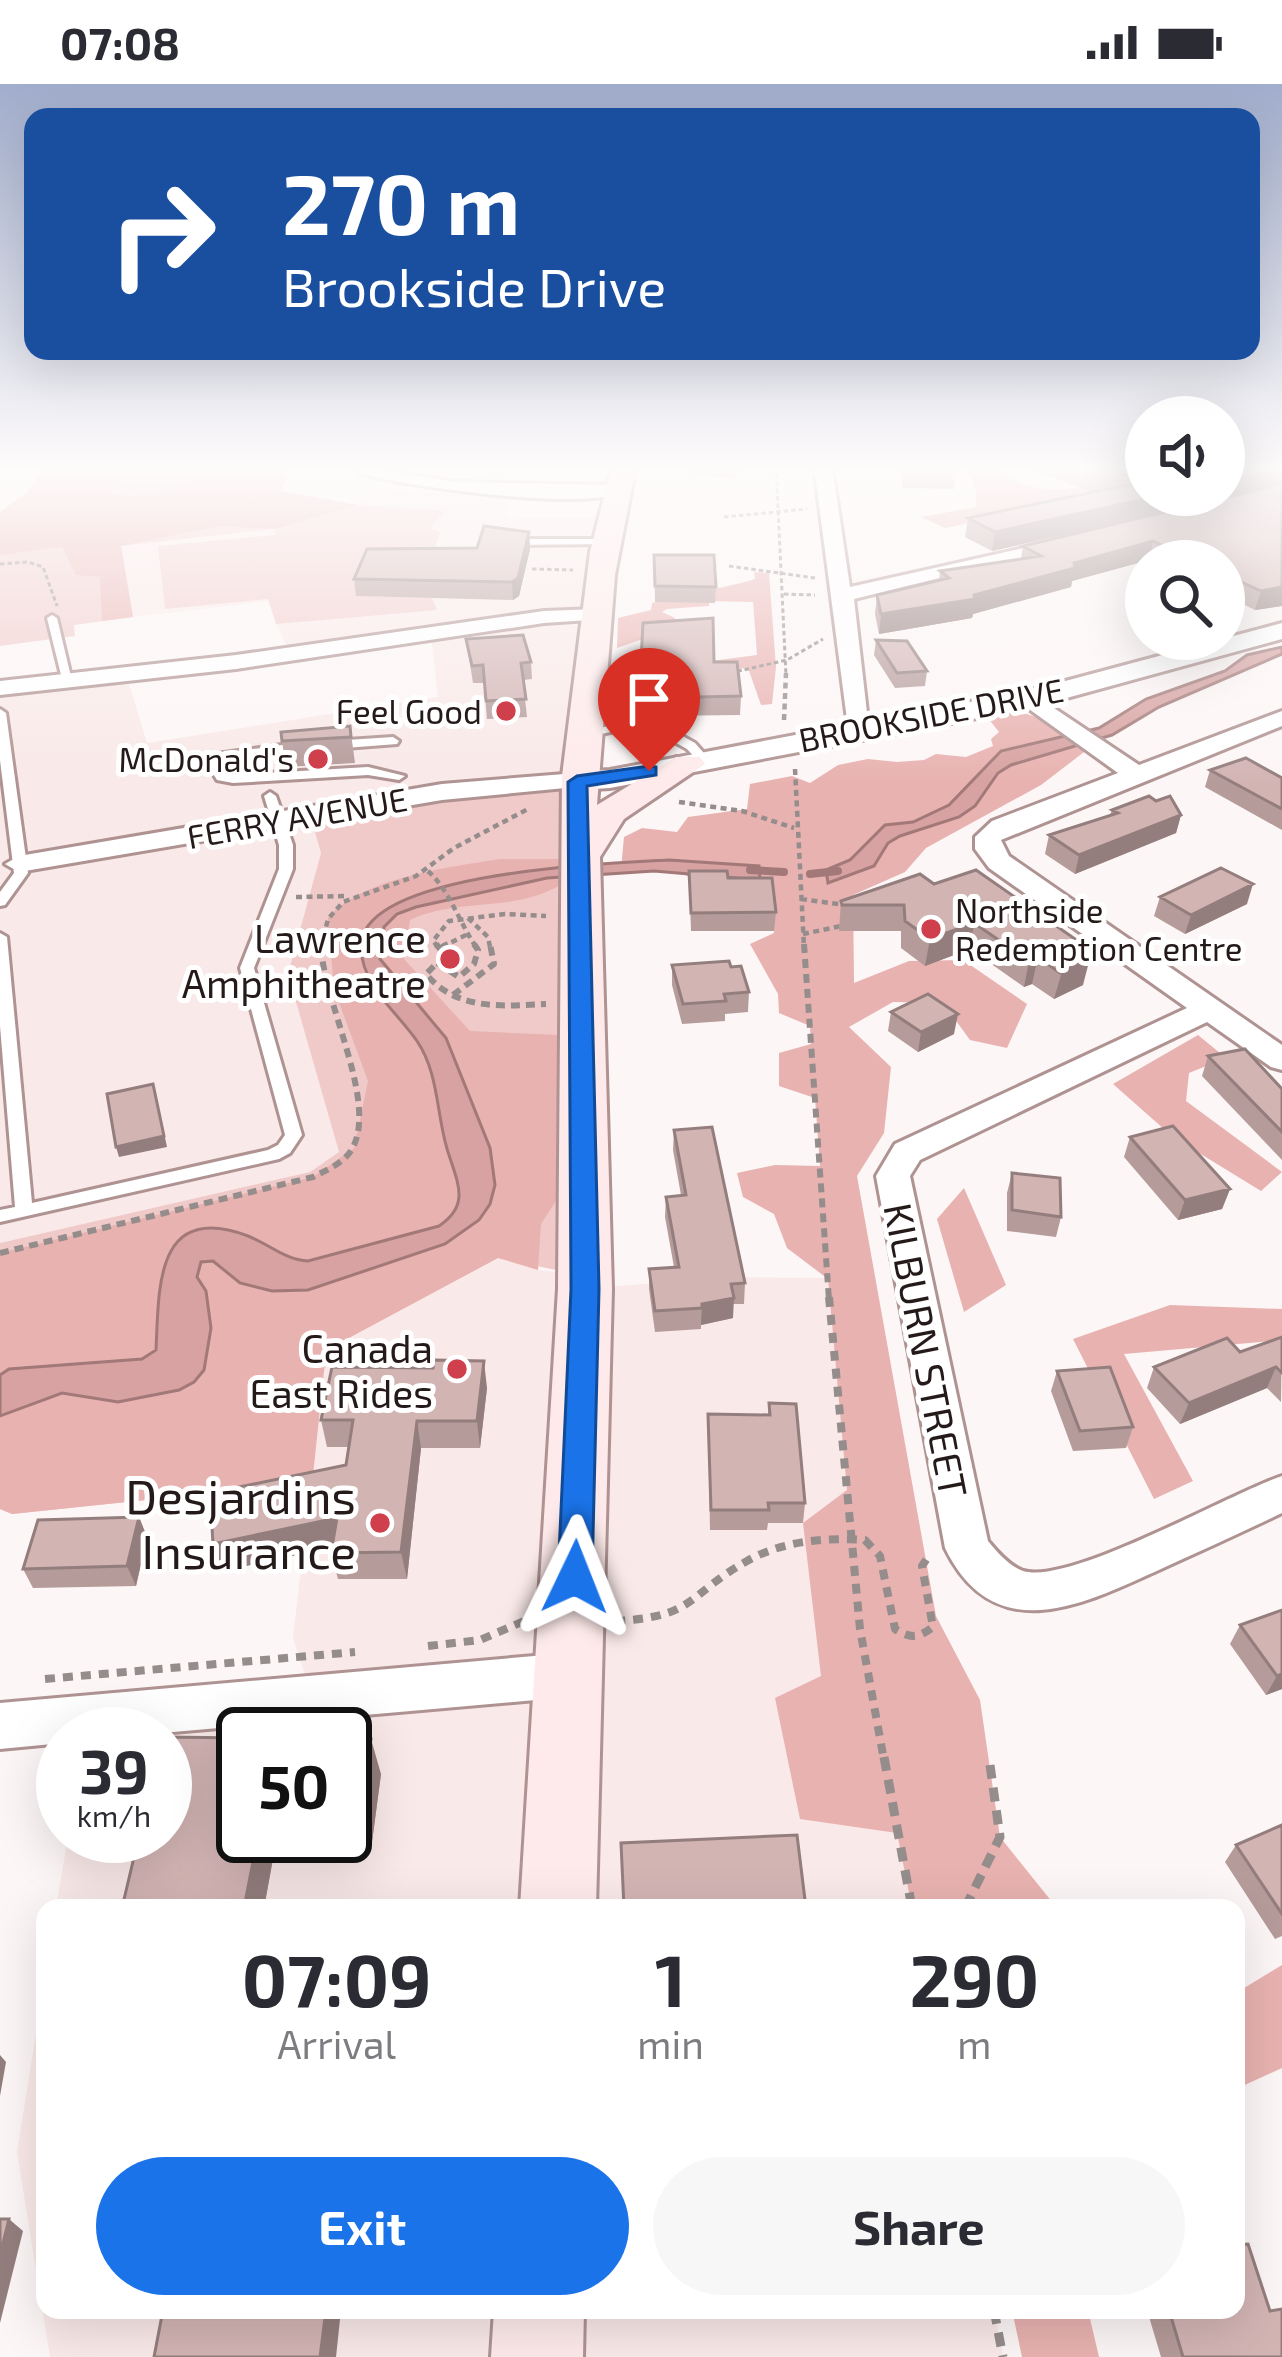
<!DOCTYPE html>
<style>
:root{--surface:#fff;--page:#f7f7f7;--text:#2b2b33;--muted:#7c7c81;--accent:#1a73e8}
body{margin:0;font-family:"Exo 2",sans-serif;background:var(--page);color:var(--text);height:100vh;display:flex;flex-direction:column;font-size:45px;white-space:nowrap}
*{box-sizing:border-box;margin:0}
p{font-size:39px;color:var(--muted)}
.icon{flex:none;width:66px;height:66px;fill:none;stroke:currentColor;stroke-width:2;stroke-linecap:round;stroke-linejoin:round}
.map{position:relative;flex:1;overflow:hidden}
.sheet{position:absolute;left:36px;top:1815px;width:1209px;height:420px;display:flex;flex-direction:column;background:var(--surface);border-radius:24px;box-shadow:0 12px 48px #0002}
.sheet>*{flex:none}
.guide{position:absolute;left:24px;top:24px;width:1236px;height:252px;border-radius:24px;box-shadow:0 12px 48px #0002;background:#1a4fa0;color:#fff;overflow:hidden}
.buttons{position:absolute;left:1125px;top:312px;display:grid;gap:24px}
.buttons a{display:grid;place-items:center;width:120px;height:120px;border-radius:50%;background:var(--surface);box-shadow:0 12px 48px #0002;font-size:60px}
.speed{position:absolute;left:36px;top:1623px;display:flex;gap:24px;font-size:60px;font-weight:700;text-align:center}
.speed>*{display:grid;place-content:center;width:156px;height:156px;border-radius:50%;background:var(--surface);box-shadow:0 12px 48px #0002;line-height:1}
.speed small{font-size:30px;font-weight:400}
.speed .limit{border:6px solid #111;border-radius:18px;background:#fff;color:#111}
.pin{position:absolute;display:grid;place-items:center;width:102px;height:102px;color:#fff;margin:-123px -51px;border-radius:50% 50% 50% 0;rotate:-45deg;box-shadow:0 0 12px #0007}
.pin .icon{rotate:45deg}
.me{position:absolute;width:132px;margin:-66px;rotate:2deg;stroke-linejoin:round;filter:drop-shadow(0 0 9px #0008)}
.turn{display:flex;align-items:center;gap:42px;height:252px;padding:0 60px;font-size:54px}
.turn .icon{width:156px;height:156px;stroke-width:2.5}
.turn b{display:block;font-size:84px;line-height:102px}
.eta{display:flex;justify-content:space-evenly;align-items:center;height:204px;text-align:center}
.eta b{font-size:72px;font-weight:700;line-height:84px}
.action{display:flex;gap:24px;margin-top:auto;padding:24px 60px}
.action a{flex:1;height:138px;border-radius:72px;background:var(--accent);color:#fff;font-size:48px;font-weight:700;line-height:138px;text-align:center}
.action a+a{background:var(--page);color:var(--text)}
.status{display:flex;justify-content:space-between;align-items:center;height:84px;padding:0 60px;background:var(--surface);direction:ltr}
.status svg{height:33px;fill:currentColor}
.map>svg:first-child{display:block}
.built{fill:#f9e9e8;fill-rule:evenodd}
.green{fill:#f0cac9}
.forest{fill:#e8b2b0}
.water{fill:#d7a2a1;stroke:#a27978;stroke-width:3}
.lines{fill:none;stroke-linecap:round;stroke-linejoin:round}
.stream{stroke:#a27978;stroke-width:8}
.service-casing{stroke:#af9392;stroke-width:6}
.minor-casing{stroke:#af9392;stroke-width:6}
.tertiary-casing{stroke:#af9392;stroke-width:6}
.secondary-casing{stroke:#af9392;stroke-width:6}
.path-far4{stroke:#958c8c;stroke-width:3;stroke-dasharray:4.5 3;stroke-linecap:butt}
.path-far3{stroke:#958c8c;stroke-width:4.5;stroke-dasharray:6 4.5;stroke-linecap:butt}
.path-far2{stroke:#958c8c;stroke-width:6;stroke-dasharray:9 6;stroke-linecap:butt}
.path-far1{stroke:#958c8c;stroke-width:8;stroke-dasharray:10 8;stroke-linecap:butt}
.path{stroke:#958c8c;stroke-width:9;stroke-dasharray:14 9;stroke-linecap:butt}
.service{fill:#fff;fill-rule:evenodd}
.minor{fill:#fff;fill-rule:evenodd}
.tertiary{fill:#fff;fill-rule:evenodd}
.secondary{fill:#feeaea;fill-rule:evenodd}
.wall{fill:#b59b9a}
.shaded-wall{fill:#937e7d}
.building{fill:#d2b4b3;stroke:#937e7d;stroke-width:3}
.route{fill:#1a73e8;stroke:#114b97;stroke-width:3}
.poi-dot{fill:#d0404c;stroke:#fff;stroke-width:4.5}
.labels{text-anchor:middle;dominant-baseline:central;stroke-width:10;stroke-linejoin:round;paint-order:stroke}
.far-poi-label{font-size:33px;fill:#251a1a;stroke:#fff;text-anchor:end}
.far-street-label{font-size:33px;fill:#251a1a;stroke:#fff}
.poi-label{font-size:39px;fill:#251a1a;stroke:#fff;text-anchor:end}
.street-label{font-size:39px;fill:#251a1a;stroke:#fff}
.near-poi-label{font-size:48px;fill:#251a1a;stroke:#fff;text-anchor:end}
</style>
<div class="status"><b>07:08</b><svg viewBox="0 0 49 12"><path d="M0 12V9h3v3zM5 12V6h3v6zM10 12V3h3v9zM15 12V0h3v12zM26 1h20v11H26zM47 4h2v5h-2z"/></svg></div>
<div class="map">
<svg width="1282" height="2273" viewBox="0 0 1282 2273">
<rect width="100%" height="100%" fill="#fdf6f6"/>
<!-- built -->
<path class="built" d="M492,403l20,1 -7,29 107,2 -35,262 -256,72 -33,121 52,178 -30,20 -310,71v-555l125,-17 22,72 291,-46 -7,-64 -142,21 -21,-53 -135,16 -13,-71 220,-24 33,-34 93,7z
M499,1174l39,12 47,6 1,13 136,-12 106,1 32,351 52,279h-856l12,-72h97v-102h-80l227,-38 -19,-58 32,-276 20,-22zM243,1650h102v102h-102z
M45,1894v332h949l9,47h-953l-33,-205z"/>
<!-- green -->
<path class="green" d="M47,382h244l-10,25 76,14 88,6 -15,17 10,4 -11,33 -73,31 76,2 5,12 -161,14 -8,-25 -103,10 -7,-63 117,-11 -1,-6 -153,17 12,71 -59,8 1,11 -75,10v-134l26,-19z
M577,697l8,495 -87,-18 -153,82 -20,28 -160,130 -153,16 -12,-5v-266l310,-71 29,-20 -51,-178 33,-121 -11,-39z"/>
<!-- forest -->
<path class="forest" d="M47,382h91l-30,27c53,11 78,-14 124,-26 17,-5 41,-1 59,-1l-10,25 76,14 -83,24 -55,-3 -98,20 12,71 -31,4 -2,-44 -24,-2 -14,-28 -62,8v-43l26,-19z
M965,382c37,0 31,9 61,19 40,13 81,-5 120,-15l-12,19 -189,39 -24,-11 55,-10v-17z
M754,488l15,1 7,94 -4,37 -11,1 -13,-37 -23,2 -14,-9 46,-6 -4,-53 -44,-1v5l-42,3 -5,3 13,6v10l-58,20 1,-30 33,-8 1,-7c35,-11 68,-13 103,-24z
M1018,627l24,8 46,30 -47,36 -115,63 -21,24 -52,23 1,88 55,-22 54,-1 64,44 -20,44 -37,-8 -27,-37 -50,-1 -44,25 42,40 -7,66 -27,43 79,440 44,84 20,137 57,71h-145l-15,-75 -97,-14 -25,-121 46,-22 -18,-153 44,-33 -19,-211 -41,-31 -13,-34 -31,-17 -6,-24 38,-8 45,1 -5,-68 -36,-12v-33l32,-9 -1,-18 -31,-13 -1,-19 -28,-50 24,-11v-37l-21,-11 -57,-5 -30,-14 -45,3 3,-32 18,-9 35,4 11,-15 59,-8 3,-25 42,-8 18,7 28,-18 30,-6 29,3 27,-2 12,-6 30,3 27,-11 -2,-7 8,-7 -11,-14z
M500,775h62v25c-47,29 -103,13 -152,36l-6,39 66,72 88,4 -2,166 -15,23 -3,46 -40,-12 -153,82 -20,22 -12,113 -148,23 -153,16 -12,-5v-256l313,-76 41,-29 14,-67 -34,-92 -6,-71c33,-40 122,-51 172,-59z
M1198,951l28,23 -37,15 -3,28 96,71 -21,19 -88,-54 -60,-53z
M964,1104l42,97 -42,27 -27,-93z
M1170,1221l112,4v31l-158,14 69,127 -39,18 -81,-160z
M1282,1881v103l-46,21v-96z
M1012,2226h76l11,47h-77z"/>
<!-- water -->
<path class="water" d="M1282,563v7l-123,53 -47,28 -101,30 -13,8 -23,33 -16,11 -59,19 -12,7 -14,23 -46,17 -2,-13 24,-10 35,-35 28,-3 36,-17 52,-54 98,-23 47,-29 79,-28 22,-16z
M669,776l90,6 1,14 -106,-9 -107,7 -131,29 -19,7 -13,13 -4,32 66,79 44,110 5,37 -5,19 -11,16 -34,24 -137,46 -36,1 -32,-8 -27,-22 -12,1 -4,15 9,14 5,37 -7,42 -10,12 -15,8 -61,12 -56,-9 -62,23v-41l9,-6 133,-10 14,-9c3,-62 -1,-149 92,-114 21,8 37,24 60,25l131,-35c30,-20 20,-40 10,-71 -13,-37 -9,-80 -32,-114 -20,-29 -54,-54 -56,-92 -5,-78 253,-86 308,-89z"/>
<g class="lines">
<!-- stream -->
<path class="stream" d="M750,786l34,2
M810,790l28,-3"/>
<!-- service casing -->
<g class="service-casing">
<path id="service" d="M608,455l3,1v4l-97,1 -5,-3 5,-3z
M52,531l5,3 15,63 -10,-2 -15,-61z
M589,594l62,7 1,34 43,24 15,17 -2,3h-8l-13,-14 -43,-24 -67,14v-6l63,-14 1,-29 -56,-7v-4z
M0,625l6,4 22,160 -23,32 -5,1v-14l14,-19 -14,-113z
M393,653l6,4 -2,3 -65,5 -6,-4 6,-4z
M304,658l4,1v6l-86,12 -2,4 5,9 8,1 135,-8 37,9 -6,4 -31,-5 -135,8 -16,-3 -9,-15 5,-10 4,-1z
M270,708l6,4 17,49v24l-39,99 48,167 -12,18 -11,6 -279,63v-12l15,-3 -15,-181v-93l7,4 25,266 236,-53 10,-5 7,-10 -45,-167 39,-99v-24l-15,-49z"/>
</g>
<!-- minor casing -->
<g class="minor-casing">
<path id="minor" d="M359,382l95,16 162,3 9,5c-34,23 -222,-4 -266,-17z
M814,382h18l18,121 218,-49 10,6 -224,55 15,131 -12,7 -8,-2z
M597,525l10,6 -3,4 -60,4 -308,46 -236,26v-14l236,-26 308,-44z
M1030,608l109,73 143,-54v15l-281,114 8,16 273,189v25l-11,-3 -64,-45 -287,138 -10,16 78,365c9,11 21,25 35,30 47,14 204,-76 259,-95v37c-40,19 -79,37 -119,55 -77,35 -168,83 -218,-20l-69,-372 19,-32 292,-136 -198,-140 -14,-19v-12l17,-16 126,-48 -96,-69v-10z
M577,689l9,3 4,5 -4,5 -144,14 -423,72 -14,-8 14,-8 423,-72z
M569,1569l17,7 7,15 -7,15 -17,7 -419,37h-87v9l-63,6v-46z"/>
</g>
<!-- tertiary casing -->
<g class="tertiary-casing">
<path id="tertiary" d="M1282,539v16l-252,69 -420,80 -33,2 -16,-9 16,-9 33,-2 418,-79z"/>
</g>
<!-- secondary casing -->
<g class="secondary-casing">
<path id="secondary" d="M612,382h24l-21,109 -18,230 79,-48h24l5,7 -81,55 -24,38 12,432 -16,619h-76l38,-619 4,-513 28,-224z
M494,2226h90l-1,47h-92z"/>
</g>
<!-- path-far4 -->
<path class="path-far4" d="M776,382l10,210
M724,433l83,-8
M0,480l28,-2 15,5 14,39
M729,482l86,12
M532,485l41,1
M784,510l31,1
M730,589l57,-13 36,-21"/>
<!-- path-far3 -->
<path class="path-far3" d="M784,636l2,-47
M795,685l9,178
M679,718l63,9 52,17
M428,787c22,20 31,51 48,76
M296,813l52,-1
M801,815l44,6
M468,834l20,19 2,10
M803,850l43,-9
M321,863l7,-28 15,-17 73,-26 38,-28 74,-39
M438,863l-5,-6 16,-20 56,-7 41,2
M442,863l24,-12"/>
<!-- path-far2 -->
<path class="path-far2" d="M436,860l9,11 -19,19c31,37 76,32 120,30
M804,860l25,356
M442,863l6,-3
M437,879l22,14 15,-13 4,-14 -4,-6
M453,911l41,-31 -4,-20
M0,1169l313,-76c14,-7 31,-14 39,-28 27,-47 -30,-148 -31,-205"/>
<!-- path-far1 -->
<path class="path-far1" d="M829,1213l31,332 24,131
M615,1537c82,-4 71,-26 132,-60 35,-20 79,-24 118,-21l15,16 15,73c16,10 23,9 38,-2l-11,-61 8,-12
M428,1562l52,-6 44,-19
M45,1595l310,-27"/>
<!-- path -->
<path class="path" d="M884,1673l28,151
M965,1824l35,-71 -10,-72
M994,2226l9,47"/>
<!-- service -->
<use href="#service" class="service"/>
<!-- minor -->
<use href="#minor" class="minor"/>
<!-- tertiary -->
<use href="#tertiary" class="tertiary"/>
<!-- secondary -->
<use href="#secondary" class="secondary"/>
</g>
<!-- wall -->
<path class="wall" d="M693,382h47l-6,12 -42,-3z
M900,382h55l1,5 -2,18 -51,-1z
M1023,382h259v140l-27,4 -31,-15v-34l-75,-1 -77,21 -1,6 -98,27 -1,4 -93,16 -4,-20 2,-19 62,-15 1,-9 81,-12 2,-13 198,-47 -229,52 -27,-14 3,-19 124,-26z
M529,448l1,17 -11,47 -6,4 -157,-4 -2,-17 123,-31z
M654,471l62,32 -1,16 -60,-1z
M466,555l65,23 1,17 -9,1 4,37 -40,2 -3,-36h-11z
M876,556l51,31 -2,15 -30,2 -21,-33z
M641,577l73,1 27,34 -1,19 -84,1 -2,-34 -13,-3z
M350,642l5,37 -69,4 -4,-26z
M1210,686l72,8v52l-77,-43z
M1112,726l69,5 -5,18 -101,41 -30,-20 4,-19 61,-20z
M689,787l39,7 48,34 -2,19h-83z
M934,800l142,65 7,36 -29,14 -22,-15 -8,3 -54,-38 -45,17 -24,-18v-17h-62l2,-30z
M1160,813l87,7 -62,30 -31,-18z
M672,881l59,2 18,25 -1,20 -23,2v7l-43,3 -10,-39z
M891,928l63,22 -36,18 -30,-21z
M1208,972l74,33v71l-80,-84z
M674,1046l71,153 -1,21h-11v14l-32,7v4l-46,3 -6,-43v-20l25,-2 -9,-50 1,-20 15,-2 -8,-45z
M1130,1053l100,52 -8,20 -44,11 -54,-63z
M1012,1089l49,44 -5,20 -49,-6v-38z
M1282,1253l-1,65 -14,-14 -87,36 -33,-36 7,-21 86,-15z
M1057,1287l76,56 -7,21 -53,3 -22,-60z
M487,1304l-7,60h-59l-14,131h-69l-7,-26 1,-6 -109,24 123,-106 2,-18h-21l-6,-27z
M769,1319l36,100 -2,20h-35l-1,7h-57l-2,-116 60,1z
M139,1433l8,20 -11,49 -103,2 -10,-19z
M1282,1526v79l-16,6 -36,-51 10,-19z
M345,1654l36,36 -9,68h-96l-12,66h-142l121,-72h102z
M1282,1741v111l-7,3 -50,-77 11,-17z
M1147,2226h89l46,47h-121z"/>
<!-- shaded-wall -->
<path class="shaded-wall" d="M1282,385l-1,17 -289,65 3,-19 168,-37h61v-13z
M529,448l1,17 -11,47 -6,4 -1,-18z
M1153,457l-4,19 -77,21 -1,6 -98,27 -1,4 -93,16 2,-20 93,-19 100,-32z
M1282,503v19l-27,4 6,-19z
M1181,731l-5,18 -101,41 4,-19z
M1253,800l-6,20 -62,30 6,-19z
M974,839l-4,26 -45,17 5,-27z
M1078,857l-7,26 19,-9 -7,27 -29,14 16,-55z
M1038,873l-6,27 -8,3 5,-26z
M958,930l-4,20 -36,18 3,-20z
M156,1011l11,52 -48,10 -3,-10z
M1230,1105l-8,20 -44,11 7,-20z
M734,1214l-1,20 -32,7 1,-21z
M484,1277l3,27 -7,60 -3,-27z
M1276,1283l-9,21 -87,36 9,-21z
M417,1337l4,27 -14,131 -6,-27z
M139,1433l8,20 -11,49 -9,-20z
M337,1434l6,27 -120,26 -10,-27z
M1282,1590v15l-16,6 11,-19z
M371,1655l10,35 -9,68 -10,-34z
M258,1752h16l2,6 -12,66h-20z
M0,1971l6,7 -6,34z
M9,2135l14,12 -23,92v-68z
M326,2226h15l-5,47h-16z"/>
<!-- building -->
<path class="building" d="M904,382h51l1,5 -51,-1z
M1072,382h74v29h17l-168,37 -27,-14 164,-34 -1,-9 -36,-1z
M1224,382h58v3l-58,13z
M1282,400v103l-21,4 -37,-17v-13h-28l-43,-20 -79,22 1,5 -101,27 1,4 -94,15 -4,-19 72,-17 -9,-7 101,-15 -18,-10z
M484,442l45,6 -11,46 -6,4 -158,-3 13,-30 110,-1z
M654,471h60l2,32 -61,-1z
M713,534l1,44h23l4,34 -84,2 -3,-34 -13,-3 2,-38z
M523,551l8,27 -10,1 5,36 -40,2 -3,-36 -11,1 -6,-27z
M876,556l31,1 20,30 -30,2z
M350,642l1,11 -69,4 -1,-9z
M1246,674l36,20v31l-72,-39z
M1149,712l7,5 14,-5 11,19 -102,40 -30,-20 69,-22 -6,-3z
M1221,784l32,16 -62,31 -31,-18z
M976,786l102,71 -8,3 20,14 -30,15 -22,-16 -9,4 -55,-38 -44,16 -25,-18 -1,-16h-62l-1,-4 79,-27 14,10z
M689,787h38l1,7h44l4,34 -85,1z
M729,877l2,6 10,-1 8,26 -25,2 2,7 -43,3 -11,-39z
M928,910l30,20 -37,18 -30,-20z
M1245,965l37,40v43l-74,-76z
M153,1000l11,52 -48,11 -9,-53z
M1173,1042l57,63 -45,11 -55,-63z
M712,1043l33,156 -14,1 3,14 -32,6v4l-47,3 -6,-42 30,-2 -13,-70 20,-2 -12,-65z
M1012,1089l48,5 1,39 -49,-7z
M1282,1253v36l-6,-6 -87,36 -35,-36 73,-29 13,14z
M434,1276l50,1 -7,60h-60l-16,131 -70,1 6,-35 -124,26 -3,-51 136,-28 7,-45h-32l11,-53 101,1z
M1110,1283l23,60 -53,4 -23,-60z
M769,1319l27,1 9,99h-37l1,7h-58l-3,-96 62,1z
M139,1433l-12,49 -104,3 15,-49z
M1282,1526v64l-5,2 -37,-51z
M165,1653l78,1v98h15l-14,72h-122l17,-72h26z
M345,1654l26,1 -9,69h-17z
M1282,1741v89l-46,-69z
M797,1751l9,73h-182l-3,-65z
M0,2135h9l-9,36z
M1248,2160l22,67 12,-2v48h-99l-14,-47h67v-65z
M163,2226h163l-6,47h-166z"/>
<!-- sky -->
<linearGradient id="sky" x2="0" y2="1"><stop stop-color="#a1adcc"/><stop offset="0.55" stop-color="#fefbfb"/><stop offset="1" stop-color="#fefbfb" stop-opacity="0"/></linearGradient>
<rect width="1282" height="700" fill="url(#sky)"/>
<!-- route -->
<path class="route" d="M649,682l7,1v8l-69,11 12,503 -7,288 -5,10 -12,5 -12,-5 -5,-10 13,-288 -3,-507 9,-6z"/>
<!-- markers -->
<g class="poi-dot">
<circle cx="506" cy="627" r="12"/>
<circle cx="318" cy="675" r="12"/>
<circle cx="931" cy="845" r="12"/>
<circle cx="450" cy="875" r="12"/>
<circle cx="457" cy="1285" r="12"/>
<circle cx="380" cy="1439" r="12"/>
</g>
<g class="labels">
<!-- far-poi labels -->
<g class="far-poi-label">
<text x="482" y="627">Feel Good</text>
<text x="294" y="675">McDonald's</text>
<text x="955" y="826" text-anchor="start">Northside<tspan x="955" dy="38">Redemption Centre</tspan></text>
</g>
<!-- far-street labels -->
<g class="far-street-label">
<text transform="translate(931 630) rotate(-11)">BROOKSIDE DRIVE</text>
<text transform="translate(297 733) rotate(-10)">FERRY AVENUE</text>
</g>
<!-- poi labels -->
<g class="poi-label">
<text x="426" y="853">Lawrence<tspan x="426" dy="45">Amphitheatre</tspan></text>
<text x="433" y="1263">Canada<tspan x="433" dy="45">East Rides</tspan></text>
</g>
<!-- street labels -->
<g class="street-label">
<text transform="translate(927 1266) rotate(79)">KILBURN STREET</text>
</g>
<!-- near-poi labels -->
<g class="near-poi-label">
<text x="356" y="1411">Desjardins<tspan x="356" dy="55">Insurance</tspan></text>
</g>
</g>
</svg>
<div class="buttons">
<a><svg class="icon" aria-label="sound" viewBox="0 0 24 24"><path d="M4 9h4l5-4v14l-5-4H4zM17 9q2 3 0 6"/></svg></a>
<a><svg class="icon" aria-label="search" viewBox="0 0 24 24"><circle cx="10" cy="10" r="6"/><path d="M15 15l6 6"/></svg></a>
</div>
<div class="speed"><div>39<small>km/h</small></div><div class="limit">50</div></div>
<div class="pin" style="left:649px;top:687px;background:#d93025"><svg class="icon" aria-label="arrive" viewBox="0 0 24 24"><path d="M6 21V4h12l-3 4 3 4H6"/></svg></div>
<svg class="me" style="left:575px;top:1493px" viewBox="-20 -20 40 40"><path d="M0-17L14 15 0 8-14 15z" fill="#1a73e8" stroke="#fff" stroke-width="4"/></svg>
<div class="guide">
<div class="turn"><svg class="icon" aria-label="right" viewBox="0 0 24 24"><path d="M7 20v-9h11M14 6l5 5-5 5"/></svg><div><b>270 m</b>Brookside Drive</div></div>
</div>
<section class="sheet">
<div class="eta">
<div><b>07:09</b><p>Arrival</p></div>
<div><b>1</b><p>min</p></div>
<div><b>290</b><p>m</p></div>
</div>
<div class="action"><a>Exit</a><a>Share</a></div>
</section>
</div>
